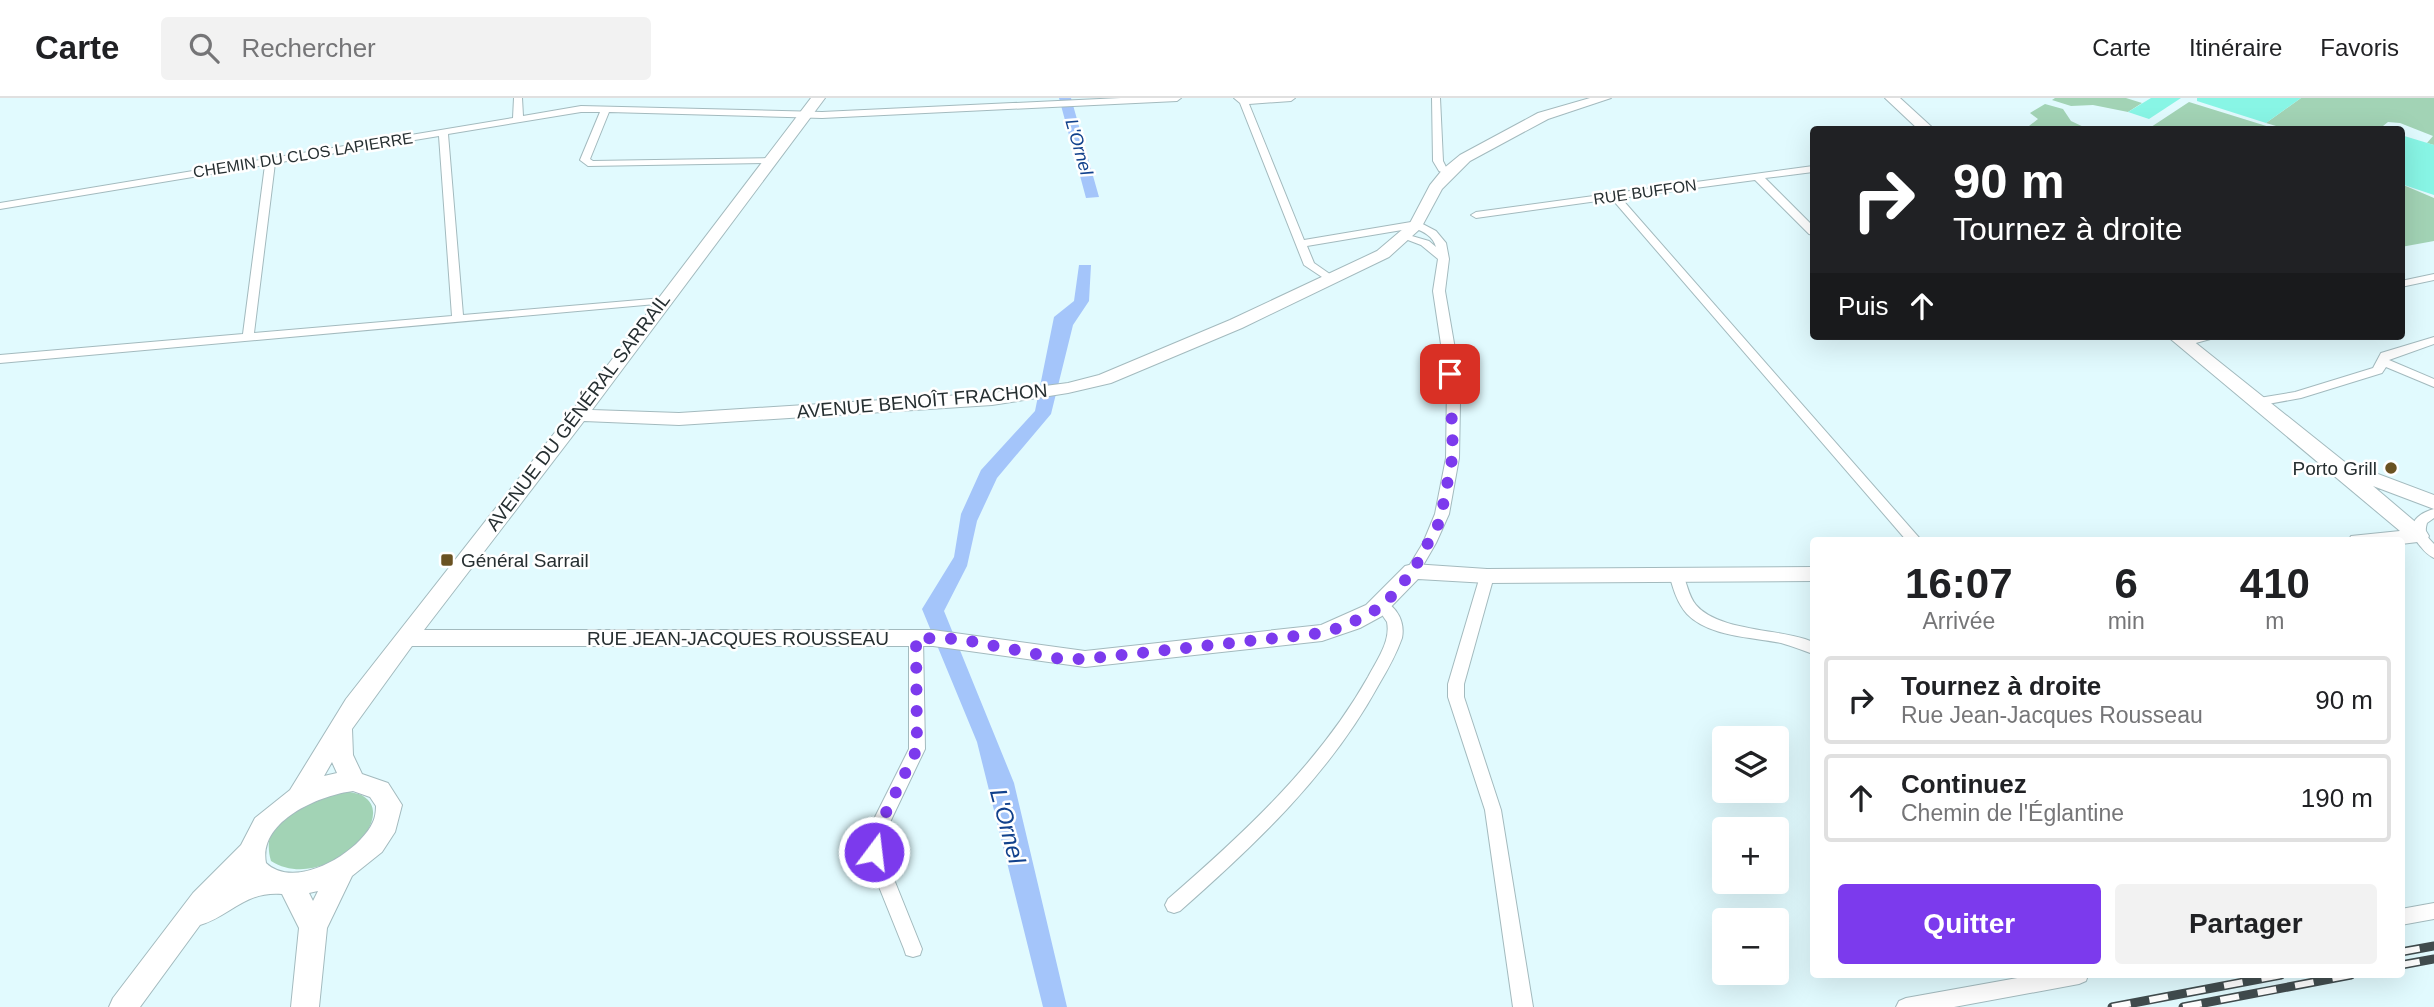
<!DOCTYPE html>
<html lang="fr">
<meta charset="utf-8">
<style>
:root{--surface:#fff;--page:#f2f2f2;--text:#202124;--muted:#757577;--line:#e0e0e0;--accent:#7c3aed}
body{margin:0;font-family:Helvetica,sans-serif;background:var(--page);color:var(--text);height:100vh;display:flex;flex-direction:column;font-size:26px;white-space:nowrap}
*{box-sizing:border-box;margin:0}
p{font-size:23px;color:var(--muted)}
.icon{flex:none;width:38px;height:38px;fill:none;stroke:currentColor;stroke-width:2;stroke-linecap:round;stroke-linejoin:round}
.map{position:relative;flex:1;overflow:hidden}
.details{position:absolute;left:1810px;top:439px;width:595px;height:441px;display:flex;flex-direction:column;background:var(--surface);border-radius:7px;box-shadow:0 7px 28px #0002}
.details>*{flex:none}
.hud{position:absolute;left:1810px;top:28px;width:595px;height:214px;border-radius:7px;box-shadow:0 7px 28px #0002;background:#202124;color:#fff;overflow:hidden}
.buttons{position:absolute;left:1712px;top:628px;display:grid;gap:14px}
.buttons a{display:grid;place-items:center;width:77px;height:77px;border-radius:7px;background:var(--surface);box-shadow:0 7px 28px #0002;font-size:35px}
.pin{position:absolute;display:grid;place-items:center;width:60px;height:60px;color:#fff;margin:-30px;border-radius:14px;box-shadow:0 4px 10px #0006}
.me{position:absolute;width:77px;margin:-38px;rotate:15deg;stroke-linejoin:round;filter:drop-shadow(0 0 5px #0008)}
.turn{display:flex;align-items:center;gap:24px;height:147px;padding:0 28px;font-size:32px}
.turn .icon{width:91px;height:91px;stroke-width:2.5}
.turn b{display:block;font-size:49px;line-height:60px}
.then{display:flex;align-items:center;height:66px;padding:0 28px;background:#0003;gap:14px;font-size:26px}
.eta{display:flex;justify-content:space-evenly;align-items:center;height:119px;text-align:center}
.eta b{font-size:42px;font-weight:700;line-height:49px}
.button{display:flex;gap:14px;margin-top:auto;padding:14px 28px}
.button a{flex:1;height:80px;border-radius:7px;background:var(--accent);color:#fff;font-size:28px;font-weight:700;line-height:80px;text-align:center}
.button a+a{background:var(--page);color:var(--text)}
ul{padding:0;list-style:none}
li{display:flex;align-items:center;gap:21px;height:88px;margin:0 14px 10px;padding:0 14px;border:4px solid var(--line);border-radius:7px}
li div{flex:1}
li b{display:block;font-size:26px}
li em{font-style:normal}
header{display:flex;align-items:center;gap:42px;box-sizing:border-box;height:98px;padding:0 35px;background:var(--surface);border-bottom:2px solid var(--line)}
header strong{font-size:33px}
nav{display:flex;gap:38px;margin-inline-start:auto;font-size:24px}
.search{width:490px;height:63px;background:var(--page);display:flex;align-items:center;gap:18px;box-sizing:border-box;padding:0 24px;border-radius:7px;color:var(--muted);font-size:26px}
.map>svg:first-child{display:block}
.green{fill:#a2d3b5}
.water{fill:#a4c5fa}
.building{fill:#88f5e5}
.lines{fill:none;stroke-linecap:round;stroke-linejoin:round}
.street-casing{stroke:#a3babe;stroke-width:2}
.secondary-casing{stroke:#a3babe;stroke-width:2}
.street{fill:#fff;fill-rule:evenodd}
.secondary{fill:#fff;fill-rule:evenodd}
.rail-casing{stroke:#414c4e;stroke-width:9}
.rail{stroke:#fff;stroke-width:6;stroke-dasharray:19;stroke-linecap:butt}
.route{stroke:#7c3aed;stroke-width:12;stroke-dasharray:0 21.6}
.poi-dot{fill:#6a5222;stroke:#fff;stroke-width:2.5}
.labels{text-anchor:middle;dominant-baseline:central;stroke-width:5;stroke-linejoin:round;paint-order:stroke}
.far-street-label{font-size:16px;fill:#262f31;stroke:#fff}
.far-water-label{font-size:18px;font-style:italic;fill:#11418c;stroke:#fff}
.street-label{font-size:19px;fill:#262f31;stroke:#fff}
.poi-label{font-size:19px;fill:#262f31;stroke:#fff;text-anchor:end}
.near-water-label{font-size:24px;font-style:italic;fill:#11418c;stroke:#fff}
</style>
<header>
<strong>Carte</strong>
<div class="search"><svg class="icon" aria-label="search" viewBox="0 0 24 24"><circle cx="10" cy="10" r="6"/><path d="M15 15l6 6"/></svg>Rechercher</div>
<nav><a>Carte</a><a>Itinéraire</a><a>Favoris</a></nav>
</header>
<div class="map">
<svg width="2434" height="909" viewBox="0 0 2434 909">
<rect width="100%" height="100%" fill="#e1fafe"/>
<!-- green -->
<path class="green" d="M2055,0h71l16,5 -14,9 -35,-7 -22,1 -19,-6z
M2301,0h133v47l-7,-2 6,-7 -33,-13 -12,-1 -10,8 -92,-1 -20,-6z
M2189,4l87,27h-128z
M2045,6l18,5 8,12 17,8h-49l-10,-3 9,-7 -8,-6z
M2401,86l33,14v43l-33,6z
M347,693c5,2 12,2 16,5 38,23 -40,98 -92,65 -14,-47 42,-61 76,-70z"/>
<!-- water -->
<path class="water" d="M1059,0h12l28,99 -13,1z
M1079,167h12l-2,36 -16,24 -22,89 -54,64 -20,43 -10,45 -23,45 70,172 53,224h-24l-66,-265 -55,-133 32,-52 7,-43 20,-44 54,-59 19,-94 20,-16z"/>
<!-- building -->
<path class="building" d="M2151,0h30l-32,21 -21,-7z
M2197,0h104l-35,25 -69,-22z
M2401,37l33,10v50l-33,-11z"/>
<g class="lines">
<!-- street casing -->
<g class="street-casing">
<path id="street" d="M514,0h8l1,18 58,-10 241,6 299,-14h60l-4,3 -355,17 -213,-6 -19,47 3,2 181,-3 2,2 -5,3 -183,3 -8,-6 20,-48h-19l-133,22 15,181 200,-17 4,1v4l-667,60v-8l243,-21 22,-169 -265,44v-6l513,-85zM439,38l13,180 -198,17 21,-170z
M1234,0h61l-4,3 -42,3 55,136 113,-19 19,10 10,12 3,16 -4,32 10,58 5,54 -1,55 -10,56 -13,29 -18,31h-10l-2,-3 17,-28 12,-29 11,-56 1,-74 -14,-93 5,-32 -17,-14 -21,-8 5,-3 24,7 7,6c-3,-11 -12,-15 -22,-19l-107,18 7,17 23,16 -1,2h-8l-24,-16 -64,-162z
M1432,0h8l3,63 3,6 7,5 -5,3 -9,-4 -6,-10z
M1813,68v6l-48,6 48,48v9l-4,-1 -54,-54 -134,18 301,343h-15l-295,-342 -136,19 -5,-3 5,-3z
M2434,176v6l-33,7v-6z
M2197,238h19l-2,2 -29,8 -6,-3z
M2434,239v7l-45,16 45,19v8l-48,-20 -4,6 -81,25 -44,8 -6,-4 2,-3 42,-7 78,-24 8,-15z
M2434,411v9l-7,5c-3,10 0,14 7,21v14c-6,-3 -9,-6 -13,-11 -16,-18 -9,-32 13,-38z
M1676,471l5,2c6,10 7,25 15,34 21,25 78,24 109,34l8,3v12c-11,-4 -21,-8 -32,-11 -29,-6 -72,-6 -94,-29 -10,-11 -14,-26 -18,-40z
M1487,473l7,5 -30,108v13l37,113 32,197h-20l-28,-197 -37,-113v-13l32,-108z
M1383,503c15,6 22,22 19,37 -6,17 -15,33 -24,48 -48,88 -123,159 -198,225l-6,2 -6,-2 -3,-6 3,-6c75,-65 151,-135 200,-222 9,-17 23,-36 19,-55l-11,-16 2,-4z
M916,535l5,1 2,4 2,111 -43,90 1,13 39,97 -2,6 -7,2 -7,-2 -2,-6 -39,-97 -1,-13 45,-90v-111l2,-4z
M2434,805v16l-33,6v-16z
M2034,877h54l-2,6 -7,3 -125,23h-58l3,-6 7,-3z"/>
</g>
<!-- secondary casing -->
<g class="secondary-casing">
<path id="secondary" d="M811,0h14l-233,312 87,3 313,-20 76,-10 31,-8 131,-55 147,-69 33,-28 20,-38 13,-16 17,-14 78,-42 52,-15h21l-63,21 -78,42 -28,28 -21,39 -32,29 -147,71 -131,55 -43,10 -76,12 -313,20 -95,-4 -160,209h509l152,21 236,-26 45,-20 39,-39 8,-2 74,5 326,-2v14l-326,2 -69,-4 -36,37 -22,12 -38,13 -237,26 -152,-21h-521l-60,83 1,26 9,19 26,9 14,22 -7,27 -13,20 -30,24 -25,52 -8,79h-28l8,-79 -17,-34c-38,-3 -51,22 -82,31l-60,82h-31l4,-9 80,-105 48,-48 14,-27 35,-28 56,-91 261,-333zM332,664l5,11 -13,3zM353,693l17,6 6,9c0,5 -1,12 -3,16 -14,31 -78,69 -107,41 -8,-42 54,-68 87,-72zM318,793l-5,10 -4,-8z
M1885,0h15l35,32h-16z
M2167,238h20l164,131 11,1 72,27v14l-61,-23 53,45 3,5 -3,5 -25,3v-3h-53l3,-5 49,-5z"/>
</g>
<!-- street -->
<use href="#street" class="street"/>
<!-- secondary -->
<use href="#secondary" class="secondary"/>
<!-- rail casing -->
<g class="rail-casing">
<path id="rail" d="M2401,854l33,-6
M2401,867l33,-6
M2112,909l169,-32
M2183,909l168,-32"/>
</g>
<!-- rail -->
<use href="#rail" class="rail"/>
</g>
<g class="lines">
<!-- route -->
<path class="route" d="M874,754l-1,-13 44,-90 -1,-111 44,1 101,20h24l237,-26 23,-7 38,-20 30,-35 27,-50 13,-67 -3,-80"/>
</g>
<!-- markers -->
<g class="poi-dot">
<circle cx="2391" cy="370" r="7"/>
<rect x="440" y="455" width="14" height="14" rx="3.5"/>
</g>
<g class="labels">
<!-- far-street labels -->
<g class="far-street-label">
<text transform="translate(303 57) rotate(-9)">CHEMIN DU CLOS LAPIERRE</text>
<text transform="translate(1645 94) rotate(-8)">RUE BUFFON</text>
</g>
<!-- far-water labels -->
<g class="far-water-label">
<text transform="translate(1079 49) rotate(74)">L'Ornel</text>
</g>
<!-- street labels -->
<g class="street-label">
<text transform="translate(922 303) rotate(-5)">AVENUE BENOÎT FRACHON</text>
<text transform="translate(578 314) rotate(-53)">AVENUE DU GÉNÉRAL SARRAIL</text>
<text x="738" y="540">RUE JEAN-JACQUES ROUSSEAU</text>
</g>
<!-- poi labels -->
<g class="poi-label">
<text x="2377" y="370">Porto Grill</text>
<text x="461" y="462" text-anchor="start">Général Sarrail</text>
</g>
<!-- near-water labels -->
<g class="near-water-label">
<text transform="translate(1008 728) rotate(75)">L'Ornel</text>
</g>
</g>
</svg>
<div class="buttons">
<a><svg class="icon" aria-label="layers" viewBox="0 0 24 24"><path d="M12 4l9 5-9 5-9-5zM3 14l9 5 9-5"/></svg></a>
<a>+</a>
<a>−</a>
</div>
<div class="pin" style="left:1450px;top:276px;background:#d93025"><svg class="icon" aria-label="arrive" viewBox="0 0 24 24"><path d="M6 21V4h12l-3 4 3 4H6"/></svg></div>
<svg class="me" style="left:874px;top:754px" viewBox="-20 -20 40 40"><circle r="17" fill="#7c3aed" stroke="#fff" stroke-width="3"/><path d="M0-11L8 9 0 5-8 9z" fill="#fff"/></svg>
<div class="hud">
<div class="turn"><svg class="icon" aria-label="right" viewBox="0 0 24 24"><path d="M7 20v-9h11M14 6l5 5-5 5"/></svg><div><b>90 m</b>Tournez à droite</div></div>
<div class="then">Puis<svg class="icon" aria-label="ahead" viewBox="0 0 24 24"><path d="M12 20V5M6 11l6-6 6 6"/></svg></div>
</div>
<section class="details">
<div class="eta">
<div><b>16:07</b><p>Arrivée</p></div>
<div><b>6</b><p>min</p></div>
<div><b>410</b><p>m</p></div>
</div>
<ul>
<li><svg class="icon" aria-label="right" viewBox="0 0 24 24"><path d="M7 20v-9h11M14 6l5 5-5 5"/></svg><div><b>Tournez à droite</b><p>Rue Jean-Jacques Rousseau</p></div><em>90 m</em></li>
<li><svg class="icon" aria-label="ahead" viewBox="0 0 24 24"><path d="M12 20V5M6 11l6-6 6 6"/></svg><div><b>Continuez</b><p>Chemin de l'Églantine</p></div><em>190 m</em></li>
</ul>
<div class="button"><a>Quitter</a><a>Partager</a></div>
</section>
</div>
